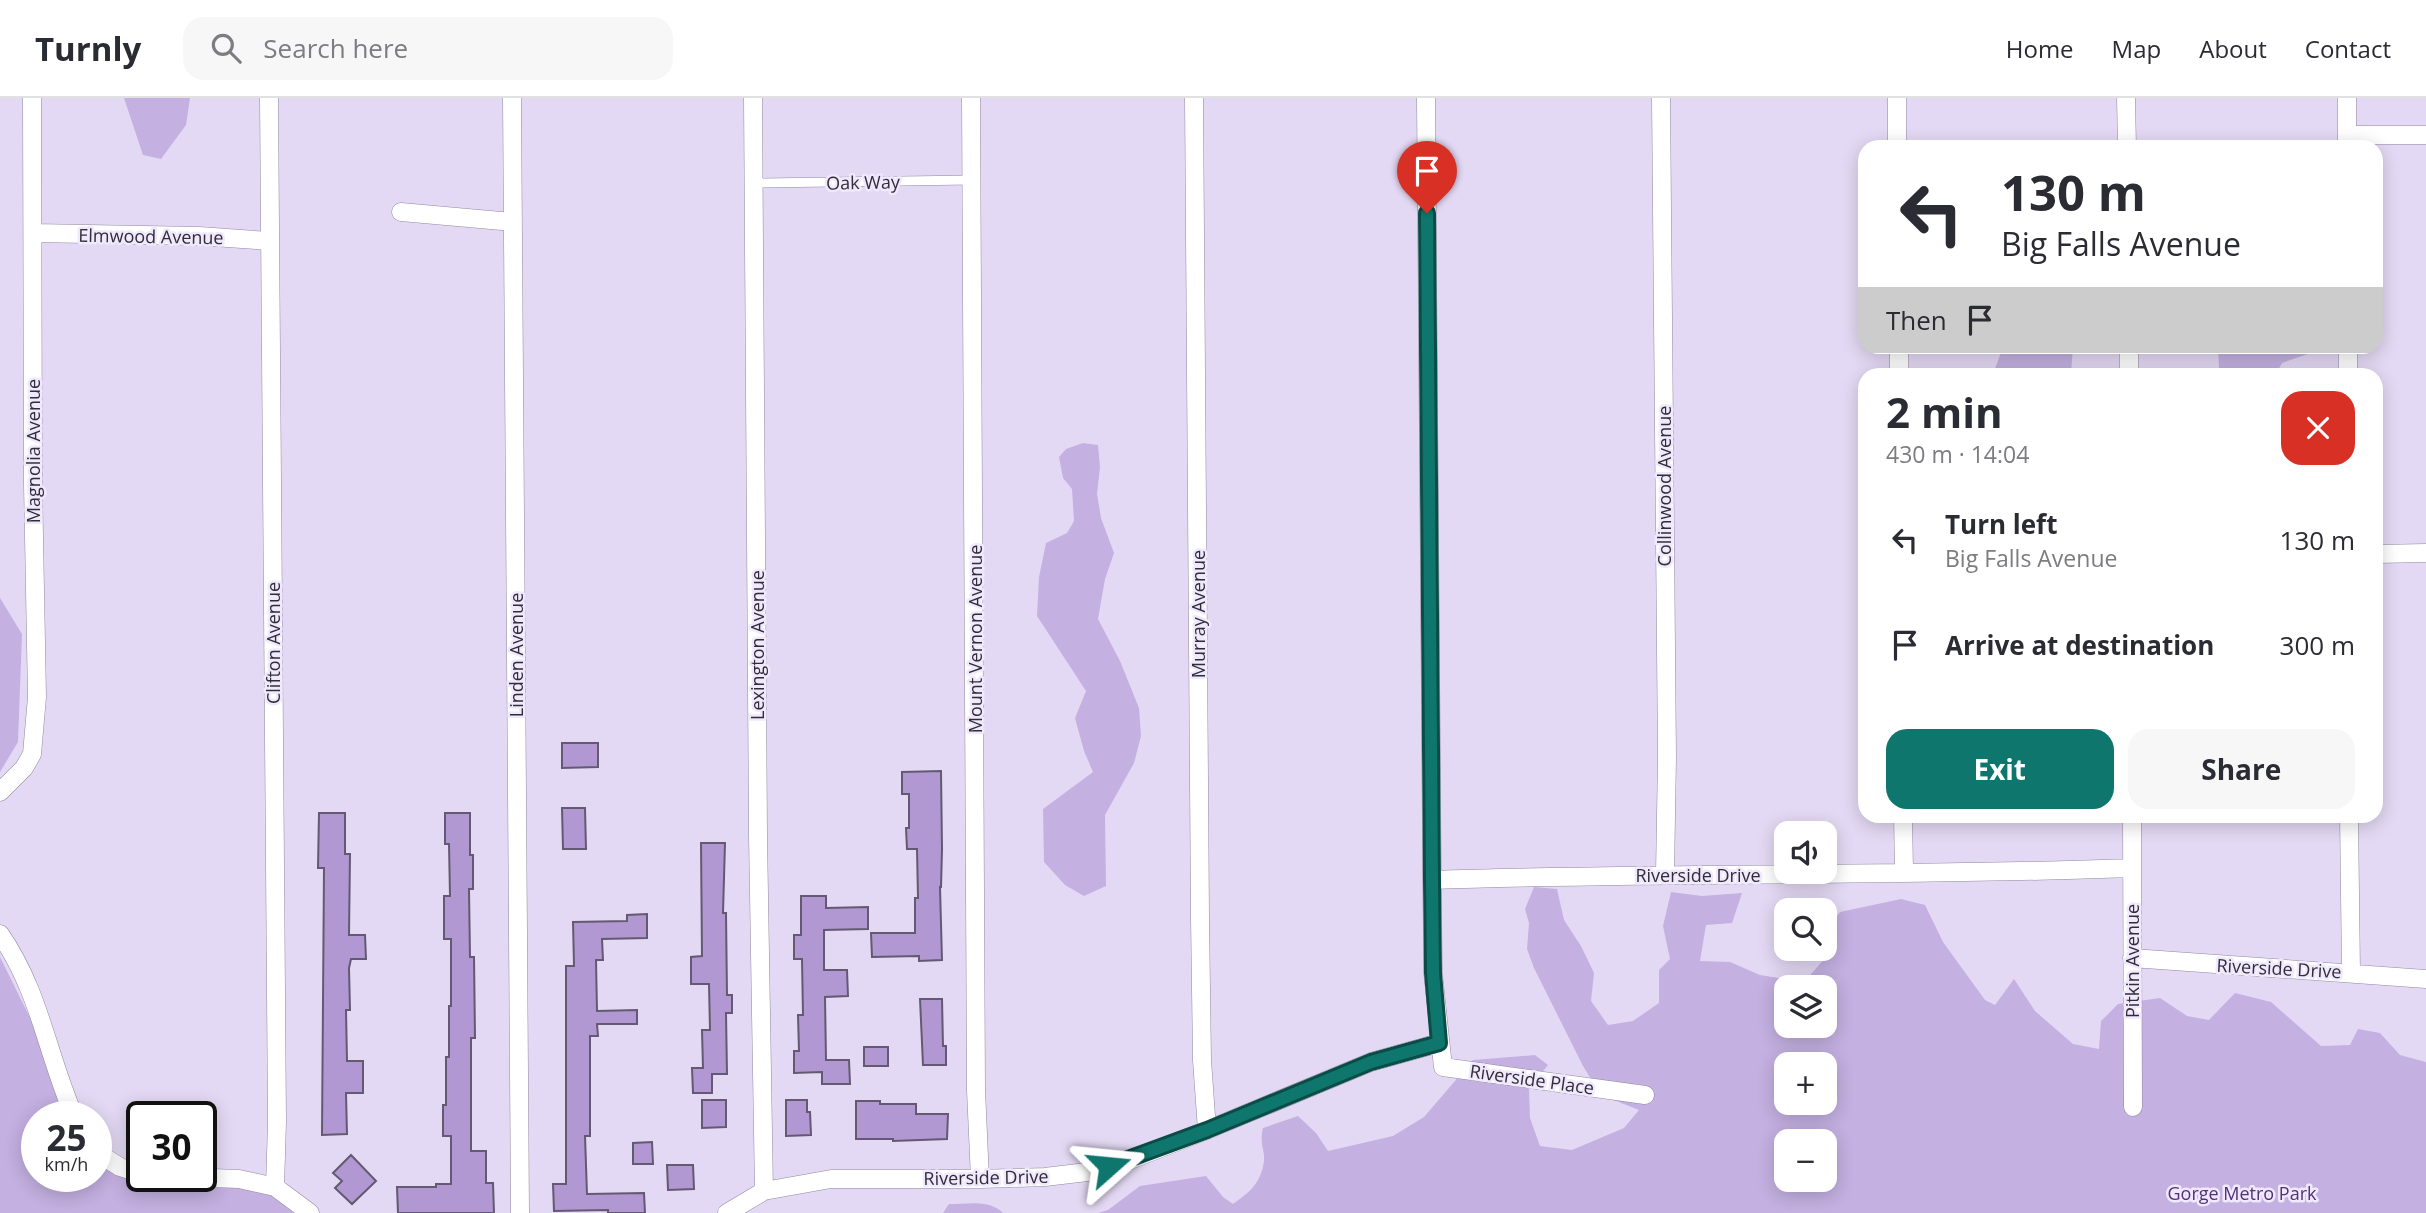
<!DOCTYPE html>
<meta charset="utf-8">
<style>
:root{--surface:#fff;--page:#f7f7f7;--text:#2b2b33;--muted:#7c7c81;--line:#e1e1e2;--accent:#0f766e}
body{margin:0;font-family:"Open Sans",sans-serif;background:var(--page);color:var(--text);height:100vh;display:flex;flex-direction:column;font-size:26px;white-space:nowrap}
*{box-sizing:border-box;margin:0}
p{font-size:23px;color:var(--muted)}
.icon{flex:none;width:38px;height:38px;fill:none;stroke:currentColor;stroke-width:2;stroke-linecap:round;stroke-linejoin:round}
.map{position:relative;flex:1;overflow:hidden}
.side{position:absolute;left:1858px;top:270px;width:525px;height:455px;display:flex;flex-direction:column;background:var(--surface);border-radius:21px;box-shadow:0 4px 18px #0003}
.side>*{flex:none}
.top-card{position:absolute;left:1858px;top:42px;width:525px;height:214px;border-radius:21px;box-shadow:0 4px 18px #0003;background:#fff;color:var(--text);overflow:hidden}
.tools{position:absolute;left:1774px;top:723px;display:grid;gap:14px}
.tools a{display:grid;place-items:center;width:63px;height:63px;border-radius:14px;background:var(--surface);box-shadow:0 4px 18px #0003;font-size:35px}
.speed{position:absolute;left:21px;top:1003px;display:flex;gap:14px;font-size:35px;font-weight:700;text-align:center}
.speed>*{display:grid;place-content:center;width:91px;height:91px;border-radius:50%;background:var(--surface);box-shadow:0 4px 18px #0003;line-height:1}
.speed small{font-size:18px;font-weight:400}
.speed .limit{border:4px solid #111;border-radius:10px;background:#fff;color:#111}
.pin{position:absolute;display:grid;place-items:center;width:60px;height:60px;color:#fff;margin:-72px -30px;border-radius:50% 50% 50% 0;rotate:-45deg;box-shadow:0 0 7px #0007}
.pin .icon{rotate:45deg}
.me{position:absolute;width:77px;margin:-38px;rotate:72deg;stroke-linejoin:round;filter:drop-shadow(0 0 5px #0008)}
.turn{display:flex;align-items:center;gap:24px;height:147px;padding:0 28px;font-size:32px}
.turn .icon{width:91px;height:91px;stroke-width:2.5}
.turn b{display:block;font-size:49px;line-height:60px}
.then{display:flex;align-items:center;height:66px;padding:0 28px;background:#0003;gap:14px;font-size:26px}
.round{display:grid;place-items:center;flex:none;width:74px;height:74px;border-radius:21px;background:var(--page)}
.head{display:flex;align-items:center;justify-content:space-between;height:119px;padding:0 28px}
h1{font-size:42px;font-weight:700;line-height:52px}
.cta{display:flex;gap:14px;margin-top:auto;padding:14px 28px}
.cta a{flex:1;height:80px;border-radius:21px;background:var(--accent);color:#fff;font-size:28px;font-weight:700;line-height:80px;text-align:center}
.cta a+a{background:var(--page);color:var(--text)}
ul{padding:0;list-style:none}
li{display:flex;align-items:center;gap:21px;height:105px;padding:0 28px}
li div{flex:1}
li b{display:block;font-size:26px}
li em{font-style:normal}
header{display:flex;align-items:center;gap:42px;box-sizing:border-box;height:98px;padding:0 35px;background:var(--surface);border-bottom:2px solid var(--line)}
header strong{font-size:33px}
nav{display:flex;gap:38px;margin-inline-start:auto;font-size:24px}
.search{width:490px;height:63px;background:var(--page);display:flex;align-items:center;gap:18px;box-sizing:border-box;padding:0 24px;border-radius:21px;color:var(--muted);font-size:26px}
.map>svg:first-child{display:block}
.green{fill:#c4b0e1;fill-rule:evenodd}
.building{fill:#b198d2;stroke:#635970;stroke-width:2}
.lines{fill:none;stroke-linecap:round;stroke-linejoin:round}
.service-casing{stroke:#9188a0;stroke-width:10}
.minor-casing{stroke:#9188a0;stroke-width:19}
.service{stroke:#fff;stroke-width:9}
.minor{stroke:#fff;stroke-width:18}
.route-casing{stroke:#0a4d48;stroke-width:18}
.route{stroke:#0f766e;stroke-width:12}
.labels{text-anchor:middle;dominant-baseline:central;stroke-width:5;stroke-linejoin:round;paint-order:stroke}
.street-label{font-size:18px;fill:#312d37;stroke:#f0e8fd}
.park-label{font-size:18px;fill:#523176;stroke:#f0e8fd}
</style>
<header>
<strong>Turnly</strong>
<div class="search"><svg class="icon" aria-label="search" viewBox="0 0 24 24"><circle cx="10" cy="10" r="6"/><path d="M15 15l6 6"/></svg>Search here</div>
<nav><a>Home</a><a>Map</a><a>About</a><a>Contact</a></nav>
</header>
<div class="map">
<svg width="2426" height="1115" viewBox="0 0 2426 1115">
<rect width="100%" height="100%" fill="#e4d9f4"/>
<!-- green -->
<path class="green" d="M124,0h66l-4,27 -25,34 -18,-4z
M2003,249h70l-2,27h-78z
M2218,249l109,-1 1,1 -46,16 -6,11h-62l5,-6z
M1083,345l15,2 2,22 -3,27 4,24 13,35 -9,26 -7,40 22,42 19,47 2,28 -7,27 -29,52 1,71 -22,10 -19,-11 -21,-23 -1,-53 50,-37 -9,-21 -9,-33 11,-27 -49,-75 2,-39 7,-34 21,-10 7,-12 -2,-32 -9,-11 -4,-21 7,-8z
M0,500l22,36 -4,108 -18,30z
M1534,789l23,2 7,31 17,26 13,27 -3,28 17,24 25,-4 26,-18v-33l11,-11 -7,-33 8,-34 31,4 40,-3 -10,30 -26,2 -6,36 30,1 30,13 44,7 23,-26 -2,-25 15,-19 61,-13 24,6 18,37 42,58 10,5 19,-26 21,32 38,33 26,5 2,-28 17,-17 42,-6 27,18 22,4 26,-27 36,9 50,44 29,-1 8,-16 22,4 20,22 26,7v151h-1328l10,-3 32,-24 66,-10 17,21 10,7c17,-12 28,-21 31,-43 1,-13 -5,-16 -1,-33l35,-12 18,17 12,18 65,-15 31,-19 49,-57 62,-5 13,10 -19,23 1,30 10,28 32,4 52,-22 15,-18 -38,-15 -18,-29 -49,-98 -7,-19 2,-26 -4,-14zM1787,889h38v39h-38zM1787,966h38v38h-38zM1787,1043h38v39h-38z
M0,859l45,91 23,68h-31v60h59v-26c10,7 28,27 38,30 10,3 23,2 33,2 45,4 96,-1 133,31h-300z
M949,1106c18,0 41,-5 54,9h-60z"/>
<!-- building -->
<path class="building" d="M562,645h36v24l-36,1z
M941,673l1,78 -1,38h-1l2,73 -23,1v-5l-47,1 -1,-24h44v-35h3l-1,-49h-10l-1,-21h3v-34h-7v-22z
M562,710h23l1,41h-23z
M319,715h26v41h5l-1,81h16l1,24h-15l-2,9 1,42h-4l1,51h16v32h-17l1,41 -25,1 2,-267h-6z
M445,715h25v42h3v34h-4l1,68h4l1,81h-4v113h15v32h7l1,30h-96l-1,-26h39v-3h15v-48h-8v-31h3v-48h3v-51h2v-67h-7v-43h6l-1,-52h-4z
M701,745h24l-2,70h3l1,82h5v18h-6l1,61h-15v19h-19l-1,-25h11l-1,-38h8l-1,-46h-18v-27l11,-1z
M801,798h25v12l42,-1v22l-44,1v40h23l1,26 -23,1 1,63h23l1,24h-28v-12l-28,1v-22h5l-1,-36h5l-1,-56h-8v-24h7z
M647,816v24l-45,1 1,21h-7l1,51 40,-1v14h-40l1,12h-8v100h-5l2,58 57,-1 1,20h-37v-3l-54,1 -1,-27h13v-218h8l-1,-44 54,-1v-6z
M920,901h22l1,47h3v19h-23z
M864,949h24v19h-24z
M702,1002h24v27l-24,1z
M786,1002h21v12h3l1,23 -25,1z
M856,1003h24v3h36v10h32l-1,25 -54,2v-2h-37z
M652,1044l1,22h-20v-21z
M351,1057l25,26 -24,23 -17,-16 7,-7 -9,-8z
M667,1067h26l1,24 -26,1z"/>
<g class="lines">
<!-- service casing -->
<g class="service-casing">
<path id="service" d="M754,85l218,-3"/>
</g>
<!-- minor casing -->
<g class="minor-casing">
<path id="minor" d="M269,0l8,1024 -2,65
M512,0l8,1115
M753,0l5,737 6,356
M971,0l5,992 4,89
M1194,0l6,820 2,142 5,70
M1426,0l6,782 1,93 10,94 202,28
M1661,0l6,660 -2,116
M1897,0v49
M2126,0l1,49
M2347,0v49
M2347,37h79
M401,114l111,10
M33,135l166,3 70,5
M1899,248v28
M2129,248v28
M2348,248v28
M2376,456l50,-1
M0,694l24,-24 8,-14 5,-57 -4,-214 -1,-385
M1903,718l1,55
M2132,718l1,291
M2349,718l2,156
M1432,782c233,-8 466,-3 699,-12
M0,836c40,58 47,120 74,182
M2132,860l294,21
M96,1054l24,15 22,7
M158,1078l81,3 36,8 35,26
M727,1115l37,-22 67,-12h149l65,-2 42,-5 43,-12 77,-30 164,-68 68,-19"/>
</g>
<!-- service -->
<use href="#service" class="service"/>
<!-- minor -->
<use href="#minor" class="minor"/>
</g>
<g class="lines">
<!-- route casing -->
<g class="route-casing">
<path id="route" d="M1109,1068l98,-36 164,-68 68,-19 -6,-70 -1,-93 -5,-667"/>
</g>
<!-- route -->
<use href="#route" class="route"/>
</g>
<g class="labels">
<!-- street labels -->
<g class="street-label">
<text transform="translate(863 84) rotate(-1)">Oak Way</text>
<text transform="translate(151 138) rotate(1)">Elmwood Avenue</text>
<text transform="translate(33 353) rotate(-90)">Magnolia Avenue</text>
<text transform="translate(1664 388) rotate(-90)">Collinwood Avenue</text>
<text transform="translate(1198 516) rotate(-90)">Murray Avenue</text>
<text transform="translate(975 541) rotate(-90)">Mount Vernon Avenue</text>
<text transform="translate(273 545) rotate(-90)">Clifton Avenue</text>
<text transform="translate(757 547) rotate(-90)">Lexington Avenue</text>
<text transform="translate(516 557) rotate(-90)">Linden Avenue</text>
<text x="1698" y="777">Riverside Drive</text>
<text transform="translate(2132 863) rotate(-90)">Pitkin Avenue</text>
<text transform="translate(2279 870) rotate(3)">Riverside Drive</text>
<text transform="translate(1532 981) rotate(8)">Riverside Place</text>
<text transform="translate(986 1079) rotate(-1)">Riverside Drive</text>
</g>
<!-- park labels -->
<g class="park-label">
<text x="2242" y="1095">Gorge Metro Park</text>
</g>
</g>
</svg>
<div class="tools">
<a><svg class="icon" aria-label="sound" viewBox="0 0 24 24"><path d="M4 9h4l5-4v14l-5-4H4zM17 9q2 3 0 6"/></svg></a>
<a><svg class="icon" aria-label="search" viewBox="0 0 24 24"><circle cx="10" cy="10" r="6"/><path d="M15 15l6 6"/></svg></a>
<a><svg class="icon" aria-label="layers" viewBox="0 0 24 24"><path d="M12 4l9 5-9 5-9-5zM3 14l9 5 9-5"/></svg></a>
<a>+</a>
<a>−</a>
</div>
<div class="speed"><div>25<small>km/h</small></div><div class="limit">30</div></div>
<div class="pin" style="left:1427px;top:115px;background:#d93025"><svg class="icon" aria-label="arrive" viewBox="0 0 24 24"><path d="M6 21V4h12l-3 4 3 4H6"/></svg></div>
<svg class="me" style="left:1109px;top:1068px" viewBox="-20 -20 40 40"><path d="M0-17L14 15 0 8-14 15z" fill="#0f766e" stroke="#fff" stroke-width="4"/></svg>
<div class="top-card">
<div class="turn"><svg class="icon" aria-label="left" viewBox="0 0 24 24"><path d="M17 20v-9H6M10 6l-5 5 5 5"/></svg><div><b>130 m</b>Big Falls Avenue</div></div>
<div class="then">Then<svg class="icon" aria-label="arrive" viewBox="0 0 24 24"><path d="M6 21V4h12l-3 4 3 4H6"/></svg></div>
</div>
<section class="side">
<div class="head"><div><h1>2 min</h1><p>430 m · 14:04</p></div><a class="round" style="background:#d93025;color:#fff"><svg class="icon" aria-label="close" viewBox="0 0 24 24"><path d="M6 6l12 12M18 6L6 18"/></svg></a></div>
<ul>
<li><svg class="icon" aria-label="left" viewBox="0 0 24 24"><path d="M17 20v-9H6M10 6l-5 5 5 5"/></svg><div><b>Turn left</b><p>Big Falls Avenue</p></div><em>130 m</em></li>
<li><svg class="icon" aria-label="arrive" viewBox="0 0 24 24"><path d="M6 21V4h12l-3 4 3 4H6"/></svg><div><b>Arrive at destination</b></div><em>300 m</em></li>
</ul>
<div class="cta"><a>Exit</a><a>Share</a></div>
</section>
</div>
